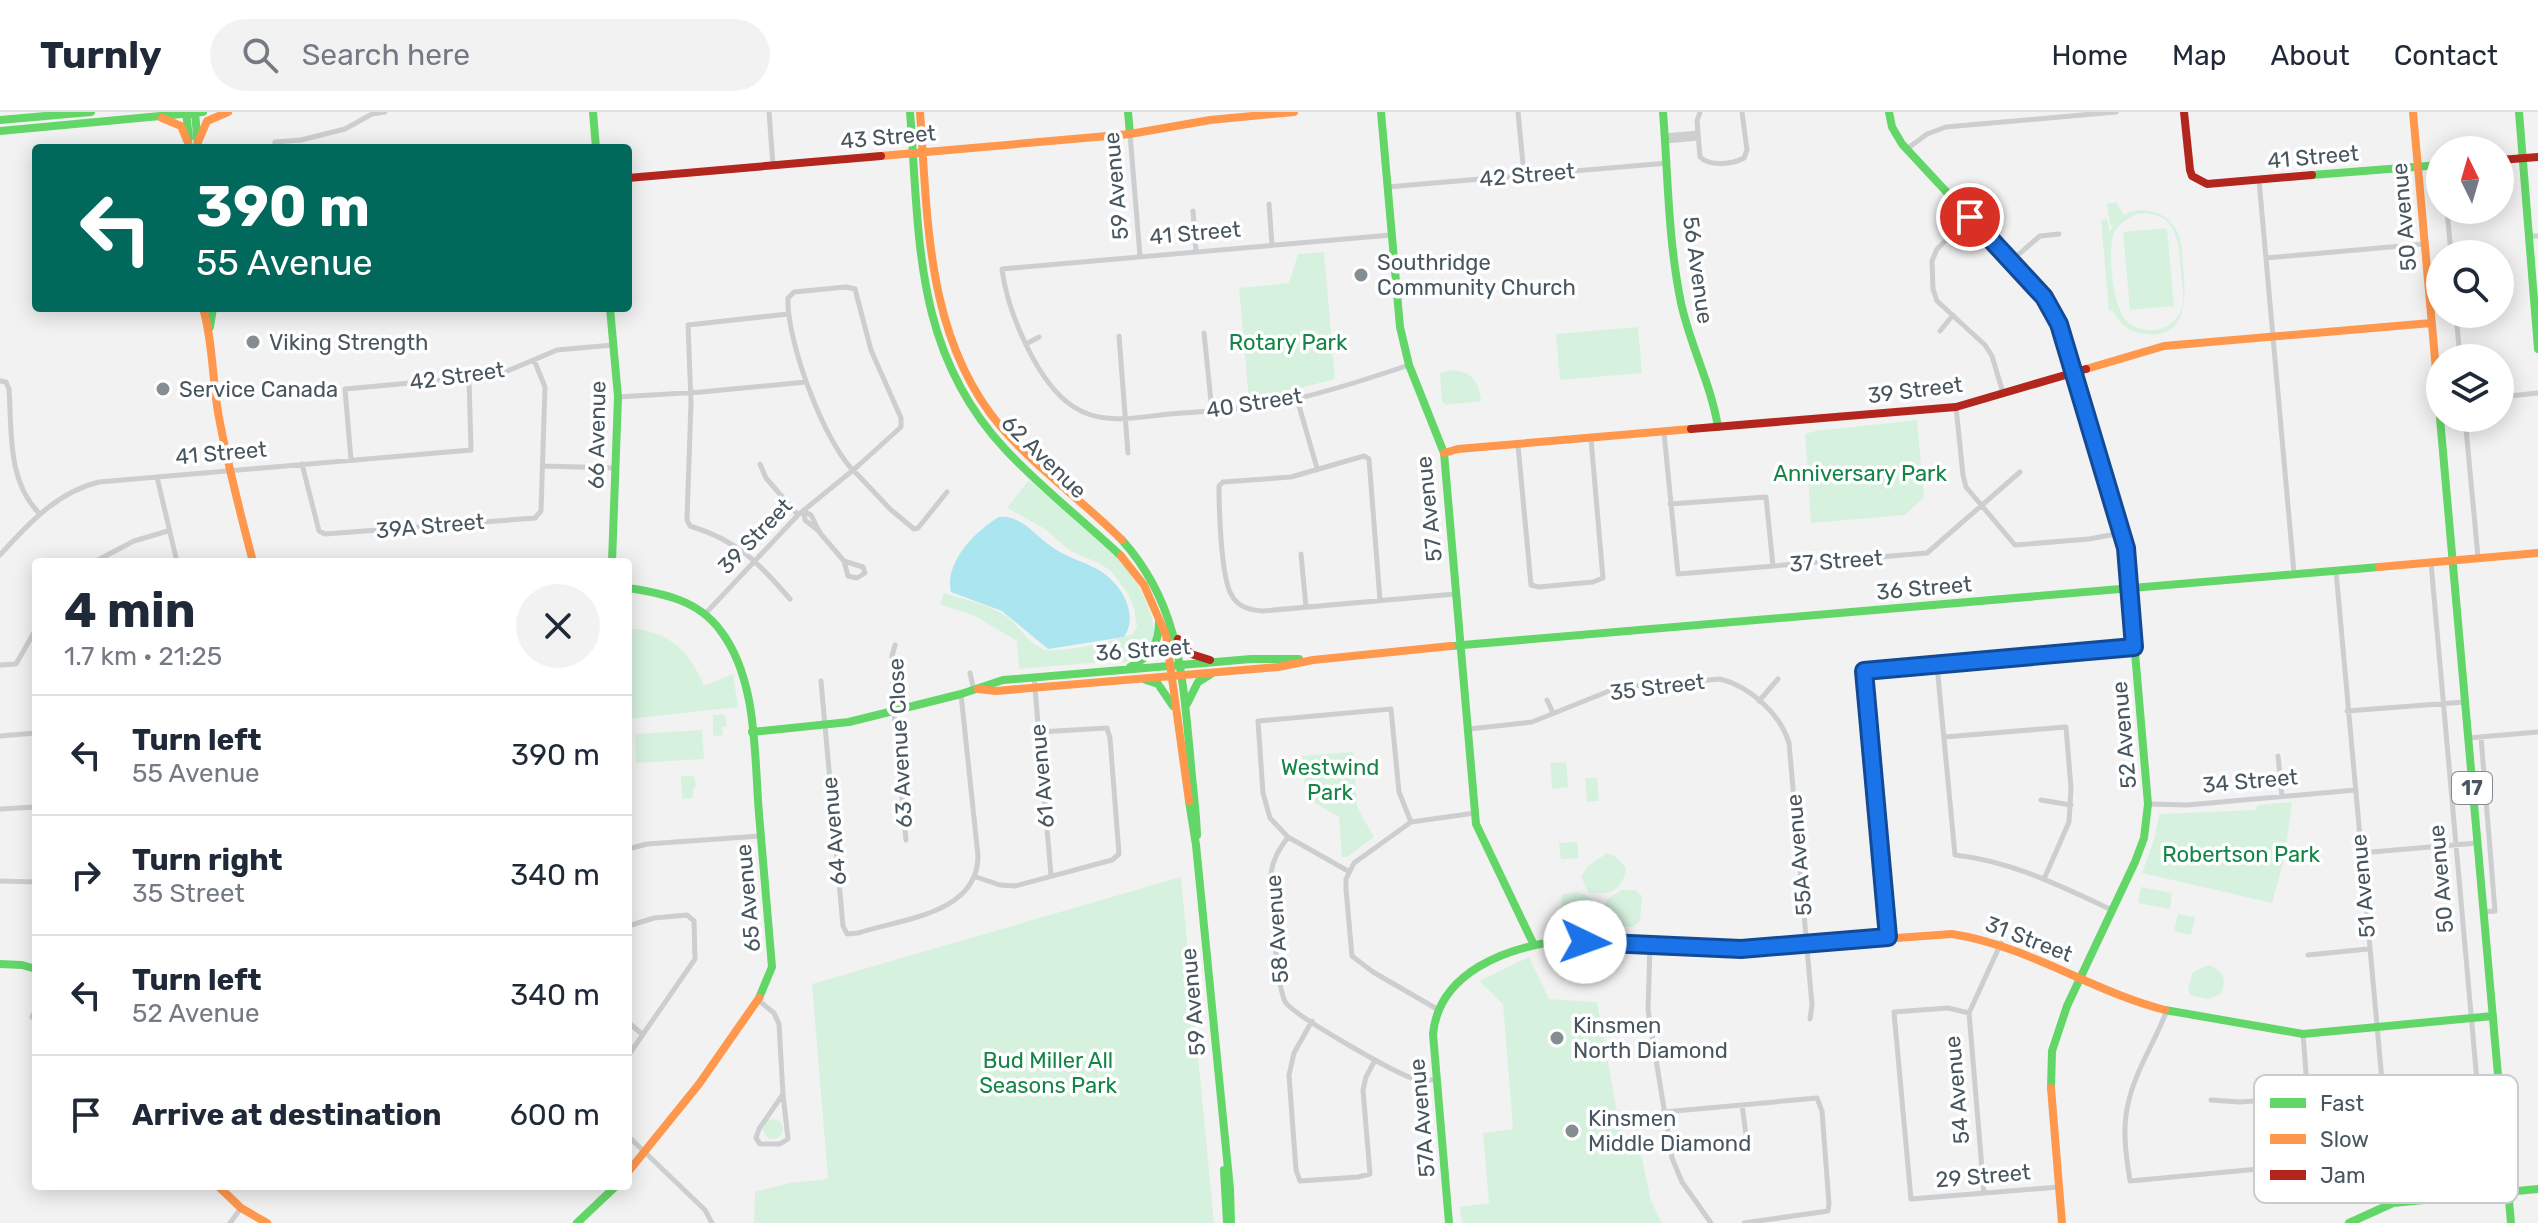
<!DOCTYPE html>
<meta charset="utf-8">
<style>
:root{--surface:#fff;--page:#f2f2f3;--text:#1f2937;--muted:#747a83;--line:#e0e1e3}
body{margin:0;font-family:Rubik,sans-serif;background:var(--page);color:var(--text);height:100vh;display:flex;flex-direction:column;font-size:30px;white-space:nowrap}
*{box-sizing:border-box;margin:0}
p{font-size:26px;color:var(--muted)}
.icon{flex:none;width:44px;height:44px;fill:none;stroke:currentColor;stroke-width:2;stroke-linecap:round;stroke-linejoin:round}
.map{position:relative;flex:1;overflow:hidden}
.sheet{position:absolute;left:32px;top:446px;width:600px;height:632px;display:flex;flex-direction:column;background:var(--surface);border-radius:8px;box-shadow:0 4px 20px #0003}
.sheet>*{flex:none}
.top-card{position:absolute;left:32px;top:32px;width:600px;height:168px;border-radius:8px;box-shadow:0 4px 20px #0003;background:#00695c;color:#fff;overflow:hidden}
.needle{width:52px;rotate:355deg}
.controls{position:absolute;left:2426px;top:24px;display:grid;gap:16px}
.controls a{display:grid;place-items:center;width:88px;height:88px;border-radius:50%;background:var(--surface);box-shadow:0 4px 20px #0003;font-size:40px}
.pin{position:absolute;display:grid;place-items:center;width:68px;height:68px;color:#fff;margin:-34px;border:4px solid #fff;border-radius:50%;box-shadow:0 2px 8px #0007}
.me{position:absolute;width:88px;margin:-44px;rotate:93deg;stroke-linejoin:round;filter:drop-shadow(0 0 6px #0008)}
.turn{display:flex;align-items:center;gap:28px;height:168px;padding:0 32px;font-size:36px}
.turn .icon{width:104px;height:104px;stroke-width:2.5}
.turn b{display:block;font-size:56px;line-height:68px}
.round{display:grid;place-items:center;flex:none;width:84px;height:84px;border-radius:42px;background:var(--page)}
.head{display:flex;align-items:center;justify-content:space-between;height:136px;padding:0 32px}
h1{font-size:48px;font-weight:700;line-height:60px}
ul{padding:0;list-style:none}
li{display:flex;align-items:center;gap:24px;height:120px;padding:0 32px;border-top:2px solid var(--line)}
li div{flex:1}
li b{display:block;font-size:30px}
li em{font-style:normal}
header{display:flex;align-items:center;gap:48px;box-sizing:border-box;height:112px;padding:0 40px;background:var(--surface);border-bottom:2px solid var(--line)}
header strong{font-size:38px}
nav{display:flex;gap:44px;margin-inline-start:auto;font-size:28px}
.search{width:560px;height:72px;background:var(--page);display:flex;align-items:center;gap:20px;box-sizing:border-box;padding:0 28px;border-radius:44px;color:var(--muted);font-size:30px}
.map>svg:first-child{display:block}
.green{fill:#d7f1df;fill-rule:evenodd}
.water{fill:#abe5f0}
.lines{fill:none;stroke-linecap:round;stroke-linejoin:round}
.street{stroke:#ccced0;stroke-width:5}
.fast{stroke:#63d668;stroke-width:8}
.slow{stroke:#ff974d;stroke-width:8}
.jam{stroke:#b3261e;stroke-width:8}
.route-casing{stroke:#114b97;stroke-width:20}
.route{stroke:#1a73e8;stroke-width:14}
.poi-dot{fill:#848d92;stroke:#fff;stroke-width:3}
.labels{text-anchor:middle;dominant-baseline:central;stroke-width:7;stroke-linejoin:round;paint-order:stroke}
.shield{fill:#fff;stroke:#7f898f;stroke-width:2}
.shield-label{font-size:20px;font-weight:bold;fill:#48565f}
.street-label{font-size:22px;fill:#48565f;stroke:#fff}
.poi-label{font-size:22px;fill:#48565f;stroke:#fff;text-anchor:start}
.park-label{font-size:22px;fill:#158547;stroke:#fff}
.key{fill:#fff;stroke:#c8cccf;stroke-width:2}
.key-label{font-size:22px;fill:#48565f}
</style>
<header>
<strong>Turnly</strong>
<div class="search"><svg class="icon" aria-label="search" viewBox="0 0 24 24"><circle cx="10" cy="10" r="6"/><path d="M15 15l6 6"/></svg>Search here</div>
<nav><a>Home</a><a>Map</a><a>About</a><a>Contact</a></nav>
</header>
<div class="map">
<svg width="2538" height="1111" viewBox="0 0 2538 1111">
<rect width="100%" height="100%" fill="#f3f2f2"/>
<!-- green -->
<path class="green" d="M2116,90l8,13c21,-11 47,-2 55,21 4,10 3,21 4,31 3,29 6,72 -38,67 -16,-2 -25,-9 -33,-24l-3,1 -8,-91 6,-1 3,13 3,-7h-3l-3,-21zM2137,102c40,-5 42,28 44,58 1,12 4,25 1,36 -8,24 -38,29 -55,13 -14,-12 -20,-71 -13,-88 5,-10 13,-14 23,-19z
M2167,116l7,78 -44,4 -7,-78z
M1324,140l11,127 -86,22 -10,-113 50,-5 9,-29z
M1638,215l4,46 -82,7 -4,-46z
M1453,258c20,2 26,12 28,31l-35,4 -4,-3 -2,-29z
M1917,308l7,77 -19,18 -94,8 -6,-89 10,-3z
M1029,368c44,40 104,74 122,135 4,12 5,25 -3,35 -8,10 -21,14 -33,11l-96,8 -2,-28 -42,-25 -35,-12 4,-11c20,6 41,11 59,21 15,9 25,31 43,36 14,3 73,-10 86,-16l5,-7 -3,-19 -7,-16 -16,-21 -11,-7 -31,-14 -24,-21 -38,-21z
M628,516c41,4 61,21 76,58l29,-12 5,33 -110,12z
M724,602l3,12 -5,1 1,8 -10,1v-21z
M702,618l2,29 -68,4 -1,-29z
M1353,640l4,55 17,30 -27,20h-5l-3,-40 -33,-19 -4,-42z
M1566,650l2,25 -16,2 -2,-26z
M681,664h13l2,10 -3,4v8l-11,1z
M1585,666h12l2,23 -12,1z
M2292,690l-8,58 -12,43 -130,-30 13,-36 4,-23 96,-4 3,-5z
M1577,730l2,16 -18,1 -2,-16z
M1607,741l8,3 11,12c-3,23 -16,27 -37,25l-8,-16 7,-11z
M1181,765l33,346h-460l1,-31 34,-9 39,-4 -16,-195z
M2141,775l31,6 -2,16 -32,-6z
M1622,778h13l7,6 -2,25 -7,6 -29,-2 -1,-16 4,-10z
M1578,780c20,9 19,10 17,31h-31l-4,-6 2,-23z
M2178,802l17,3 -4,18 -17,-4z
M1529,845l20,42 48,3 27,149 16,-2 11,52 11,22h-200l-2,-16 29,-4 -6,-70 30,-4 -10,-125 -24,-23z
M2208,853c17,5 19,16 12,30l-13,4 -17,-4 -2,-6 5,-17z
M763 1017a10 10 0 1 1 20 0a10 10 0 1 1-20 0Z"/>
<!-- water -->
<path class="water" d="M999,405c23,-2 35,18 53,30 14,10 30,14 45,22 23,12 43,45 27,68l-76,12 -46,-38 -51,-19c-7,-29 24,-61 48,-75z"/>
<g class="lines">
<!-- street -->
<path class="street" d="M769,0l4,53
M1518,0l6,63
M1700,0l-3,9 3,36c10,10 33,7 44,1l3,-8 -5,-38
M1130,22l10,122
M1665,24l33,-3
M1666,29l32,-3
M275,36v-6l26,-2 44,-11 27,-15 13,-2
M1907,37l20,-15 19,-7 170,-15
M2259,68l35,393
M1387,75l281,-24
M1269,92l3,41
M2447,98l4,44
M1193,99l3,40
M1970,105l-33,32 -5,12 1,28 4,12 48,44 7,11 11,37
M1391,123l-389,34c5,41 35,115 72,138 28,19 64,10 96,7 34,-3 69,-4 103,-10 46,-9 92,-24 136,-39
M2529,124h9
M2266,146l158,-14
M2011,149l29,-25 19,-2
M788,202l-100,11 3,77 -4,118 3,6c47,14 69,37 100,73
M2456,202l4,44
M1940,219l13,-16
M1204,221l8,78
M1119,224l9,117
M1026,232l13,-7
M0,269l6,1 3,7c3,43 -2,93 31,125
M618,285l83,-5 105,-10
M2500,285l38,-4
M1297,287l20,69
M1956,295l7,68 3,12 49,58 74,-6 32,-6
M2465,306l13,139
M1664,321l14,141 249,-21 93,-81
M1518,333l13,140 8,2 54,-5 10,-4 -12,-139
M351,348l-6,-71 153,-14 59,-25 56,-5
M302,352l17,67 6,3 210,-16 6,-7 4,-124 -11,-27
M760,352l6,14 32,37
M542,354l73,2
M157,365l20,85
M1670,392l96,-7 7,69
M803,399l8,4 9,18 24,28 4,15 9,2 8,-5 -2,-6 -19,-6
M804,401l1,7 15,12
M1301,442l5,53
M0,443c27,-30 57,-63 99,-73l372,-32 -2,-71
M94,450l40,-21 34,-10
M2431,451l56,631
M2336,459l57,632
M1380,488l-11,-141 -5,-3 -73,21 -68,5 -4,4c0,23 2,90 12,108 6,13 19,16 32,17l192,-17
M705,502l93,-99 54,-44 7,-6 42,-38v-9l-30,-68 -16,-61 -9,-2 -52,5 -6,6c-2,42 38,151 70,177l32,34 24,20 4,-1 29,-36
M895,533l-3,11 2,55 12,129
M0,553l16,-1 20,-35
M1937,553l18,190c56,6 106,31 157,55
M970,561l4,18
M1034,565l17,198
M821,569l22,245 4,8 11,-1c43,-14 120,-19 120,-77l-17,-162
M1547,588l6,13
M1759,589l19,-22
M2347,599l117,-9
M1469,617l63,-7 87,-35 101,-8c30,7 61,36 69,64l23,262 -2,14
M0,624l36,-3
M1944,625l122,-10 5,61 -2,34 -25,57
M2481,625l14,174 -12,1
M2468,626l70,-6
M2278,644l4,40
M2041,688l30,5
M2148,692l39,1 168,-15
M0,697l36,-2
M1288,725c-8,11 -16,23 -17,38 -1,17 6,117 15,128 11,14 107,69 126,75 8,2 16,2 24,2
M628,737l19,-5 113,-8
M2360,741l117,-10
M1348,759l-60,-34 -18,-19 -7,-25 -5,-72 133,-12 8,83 12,30
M976,765l24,8 15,1 97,-26 7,-6 -9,-116 -3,-10 -68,4
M0,769l36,1
M628,814l26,-8 33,-3 7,6 1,38 -67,97
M1888,825l-24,-266 270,-24
M1650,834l-2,64 24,148 10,24 29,41
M2308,843l60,-6
M758,888l16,13 5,11 4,70
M1437,897l-64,-37 -21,-16 -6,-67v-10l8,-16 57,-41 64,-9
M2167,898c-12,32 -32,61 -39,94 -6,25 -2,52 2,77l183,-17 -10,-130
M1969,901l-21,-5 -54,4 17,187 148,-12
M32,905l4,-7
M1312,909l-18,32 -5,22 7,95 4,11 58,-4 12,-3 -7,-84 3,-13 9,-17
M628,910l14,12
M783,982l5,45 -8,5h-20l-4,-6 3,-9z
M2211,988l28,2 68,-4
M1742,993l5,37
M1664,1000l153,-14 5,13 7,93 -1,7 -84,12
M628,1024l77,74 7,13
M1984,1081l-15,-180 32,-70
M230,1111l11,-15"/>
<!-- fast -->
<path class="fast" d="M186,0l3,26
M195,0l3,36
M593,0l3,36
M910,0c10,125 3,238 95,337 35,38 78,71 116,107
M1128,0l2,22
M1381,0l19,215 9,38 35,88 32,371 57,119
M1663,0c5,63 5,128 18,191 9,42 30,81 37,124
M1889,0l3,15 10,17 142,153 10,16 72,235 22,256 -4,34 -9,24 -68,144 -15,45 -1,37
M2519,0l19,237
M0,8l91,-8
M0,19l203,-19
M2312,63l128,-10
M610,196l8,89 -6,165
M210,215l3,-19
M2440,306l71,805
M1122,428c57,64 60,132 68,214 2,27 6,54 7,81
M628,476c34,5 70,12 92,42 38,49 34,125 39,184 4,51 9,102 13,153l-13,31
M1451,534l928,-79
M1130,555c20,-10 29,-22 29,-45
M1146,568l12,4 15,22
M1187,592l11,-22 13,-8
M752,620l97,-10 112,-28 42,-14 248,-21h48
M1189,689l7,44 34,344 1,34
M0,852l22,1 14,4
M2165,898l138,24 190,-18
M1224,1058l3,53
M577,1111l39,-37
M1449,1111l-16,-189c6,-62 74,-87 128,-93l182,8
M2349,1111l44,-20 145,-14"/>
<!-- slow -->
<path class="slow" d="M920,0c8,109 6,227 81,315 36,42 82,74 121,113
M2413,0l27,303
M162,6l19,8 8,19
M198,30l9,-21 21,-9
M881,44l249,-22 80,-14 84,-8
M203,196c10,34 9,69 15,104 9,51 22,100 35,150
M2086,257l78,-23 267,-23
M1444,341l14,-4 233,-20
M1121,444l23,29 22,50 23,166
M2379,455l159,-14
M978,577l18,2 282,-24 35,-7 138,-14
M1743,837l209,-15c77,12 139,57 213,76
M2051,976l11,135
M628,1060l71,-88 60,-86
M218,1074l23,22 26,15"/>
<!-- jam -->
<path class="jam" d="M2184,0l6,58 2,6 15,8 105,-9
M2500,48l38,-3
M628,66l253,-22
M1691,317l265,-22 130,-38
M1178,527l13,15 19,6"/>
</g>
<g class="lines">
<!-- route casing -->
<g class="route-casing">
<path id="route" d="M1585,830l156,7 147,-12 -24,-266 270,-24 -8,-99 -67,-224 -15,-27 -74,-80"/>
</g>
<!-- route -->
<use href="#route" class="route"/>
</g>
<!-- markers -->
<g class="poi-dot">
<circle cx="1361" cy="163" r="8"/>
<circle cx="253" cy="230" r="8"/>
<circle cx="163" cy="277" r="8"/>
<circle cx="1557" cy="926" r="8"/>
<circle cx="1572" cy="1019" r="8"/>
</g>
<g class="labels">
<!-- shield labels -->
<rect class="shield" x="2452" y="660" width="40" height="32" rx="6"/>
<g class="shield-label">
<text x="2472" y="676">17</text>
</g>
<!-- street labels -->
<g class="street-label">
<text transform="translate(888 25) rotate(-5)">43 Street</text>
<text transform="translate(2313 45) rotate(-5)">41 Street</text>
<text transform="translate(1527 63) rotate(-5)">42 Street</text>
<text transform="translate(1116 74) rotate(-95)">59 Avenue</text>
<text transform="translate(2404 105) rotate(-95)">50 Avenue</text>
<text transform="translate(1195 121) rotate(-5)">41 Street</text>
<text transform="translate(1698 158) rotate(82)">56 Avenue</text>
<text transform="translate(457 264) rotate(-8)">42 Street</text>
<text transform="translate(1915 278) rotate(-7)">39 Street</text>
<text transform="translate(1254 291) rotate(-9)">40 Street</text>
<text transform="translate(597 323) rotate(-89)">66 Avenue</text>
<text transform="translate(221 341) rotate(-5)">41 Street</text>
<text transform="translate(1044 345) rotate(44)">62 Avenue</text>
<text transform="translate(1429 397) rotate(-96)">57 Avenue</text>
<text transform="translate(430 414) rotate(-5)">39A Street</text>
<text transform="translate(755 424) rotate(-46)">39 Street</text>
<text transform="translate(1836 449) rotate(-4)">37 Street</text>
<text transform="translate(1924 476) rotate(-5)">36 Street</text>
<text transform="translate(1143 538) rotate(-4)">36 Street</text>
<text transform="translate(1657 575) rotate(-7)">35 Street</text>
<text transform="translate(2124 623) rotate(-95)">52 Avenue</text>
<text transform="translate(900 631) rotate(-93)">63 Avenue Close</text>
<text transform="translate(1042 664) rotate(-95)">61 Avenue</text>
<text transform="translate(2250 669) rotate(-5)">34 Street</text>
<text transform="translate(834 719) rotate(-95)">64 Avenue</text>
<text transform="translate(1799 743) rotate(-95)">55A Avenue</text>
<text transform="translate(2441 767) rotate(-95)">50 Avenue</text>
<text transform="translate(2363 774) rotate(-95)">51 Avenue</text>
<text transform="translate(748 786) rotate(-95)">65 Avenue</text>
<text transform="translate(1277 817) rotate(-94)">58 Avenue</text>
<text transform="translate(2029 827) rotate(21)">31 Street</text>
<text transform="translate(1193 890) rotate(-95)">59 Avenue</text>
<text transform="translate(1957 978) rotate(-95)">54 Avenue</text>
<text transform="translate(1422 1006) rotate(-95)">57A Avenue</text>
<text transform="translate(1983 1064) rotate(-5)">29 Street</text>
</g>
<!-- poi labels -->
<g class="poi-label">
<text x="1377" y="150">Southridge<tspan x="1377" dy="25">Community Church</tspan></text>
<text x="269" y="230">Viking Strength</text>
<text x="179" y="277">Service Canada</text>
<text x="1573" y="913">Kinsmen<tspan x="1573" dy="25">North Diamond</tspan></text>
<text x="1588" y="1006">Kinsmen<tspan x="1588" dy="25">Middle Diamond</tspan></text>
</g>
<!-- park labels -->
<g class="park-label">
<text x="1288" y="230">Rotary Park</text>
<text x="1860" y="361">Anniversary Park</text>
<text x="1330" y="655">Westwind<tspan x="1330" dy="25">Park</tspan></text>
<text x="2241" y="742">Robertson Park</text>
<text x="1048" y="948">Bud Miller All<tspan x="1048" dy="25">Seasons Park</tspan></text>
</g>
</g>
<!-- legend -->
<rect x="2254" y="963" width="264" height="128" rx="12" class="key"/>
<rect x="2270" y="986" width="36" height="10" fill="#63d668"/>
<rect x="2270" y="1022" width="36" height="10" fill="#ff974d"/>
<rect x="2270" y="1058" width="36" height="10" fill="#b3261e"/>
<g class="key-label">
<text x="2320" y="999">Fast</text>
<text x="2320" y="1035">Slow</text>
<text x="2320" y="1071">Jam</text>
</g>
</svg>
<div class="controls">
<a><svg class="needle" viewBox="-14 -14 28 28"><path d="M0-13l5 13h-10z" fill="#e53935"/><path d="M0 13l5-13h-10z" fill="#747a83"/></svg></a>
<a><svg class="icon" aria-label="search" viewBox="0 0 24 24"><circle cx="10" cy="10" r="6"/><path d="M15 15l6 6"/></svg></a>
<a><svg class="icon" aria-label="layers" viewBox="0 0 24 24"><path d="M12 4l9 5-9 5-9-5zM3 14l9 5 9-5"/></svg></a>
</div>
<div class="pin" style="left:1970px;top:105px;background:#d93025"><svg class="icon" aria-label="arrive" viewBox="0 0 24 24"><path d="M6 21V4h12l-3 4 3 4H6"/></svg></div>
<svg class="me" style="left:1585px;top:830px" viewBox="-20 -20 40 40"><circle r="19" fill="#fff"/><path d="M0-13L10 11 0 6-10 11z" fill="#1a73e8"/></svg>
<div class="top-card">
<div class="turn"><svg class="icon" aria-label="left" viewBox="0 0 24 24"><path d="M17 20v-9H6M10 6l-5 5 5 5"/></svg><div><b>390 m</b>55 Avenue</div></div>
</div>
<section class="sheet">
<div class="head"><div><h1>4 min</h1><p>1.7 km · 21:25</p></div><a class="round"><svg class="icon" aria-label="close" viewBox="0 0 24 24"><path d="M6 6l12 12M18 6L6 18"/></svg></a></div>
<ul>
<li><svg class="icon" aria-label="left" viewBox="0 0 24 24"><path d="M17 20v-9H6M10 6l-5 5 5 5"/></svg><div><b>Turn left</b><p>55 Avenue</p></div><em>390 m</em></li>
<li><svg class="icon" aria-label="right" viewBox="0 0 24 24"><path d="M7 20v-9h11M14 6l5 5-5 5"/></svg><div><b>Turn right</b><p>35 Street</p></div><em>340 m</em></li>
<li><svg class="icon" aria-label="left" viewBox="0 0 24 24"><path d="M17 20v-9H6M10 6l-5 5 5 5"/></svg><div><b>Turn left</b><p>52 Avenue</p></div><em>340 m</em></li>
<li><svg class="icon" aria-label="arrive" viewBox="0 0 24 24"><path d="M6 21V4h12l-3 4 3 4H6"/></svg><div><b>Arrive at destination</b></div><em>600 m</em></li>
</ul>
</section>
</div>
